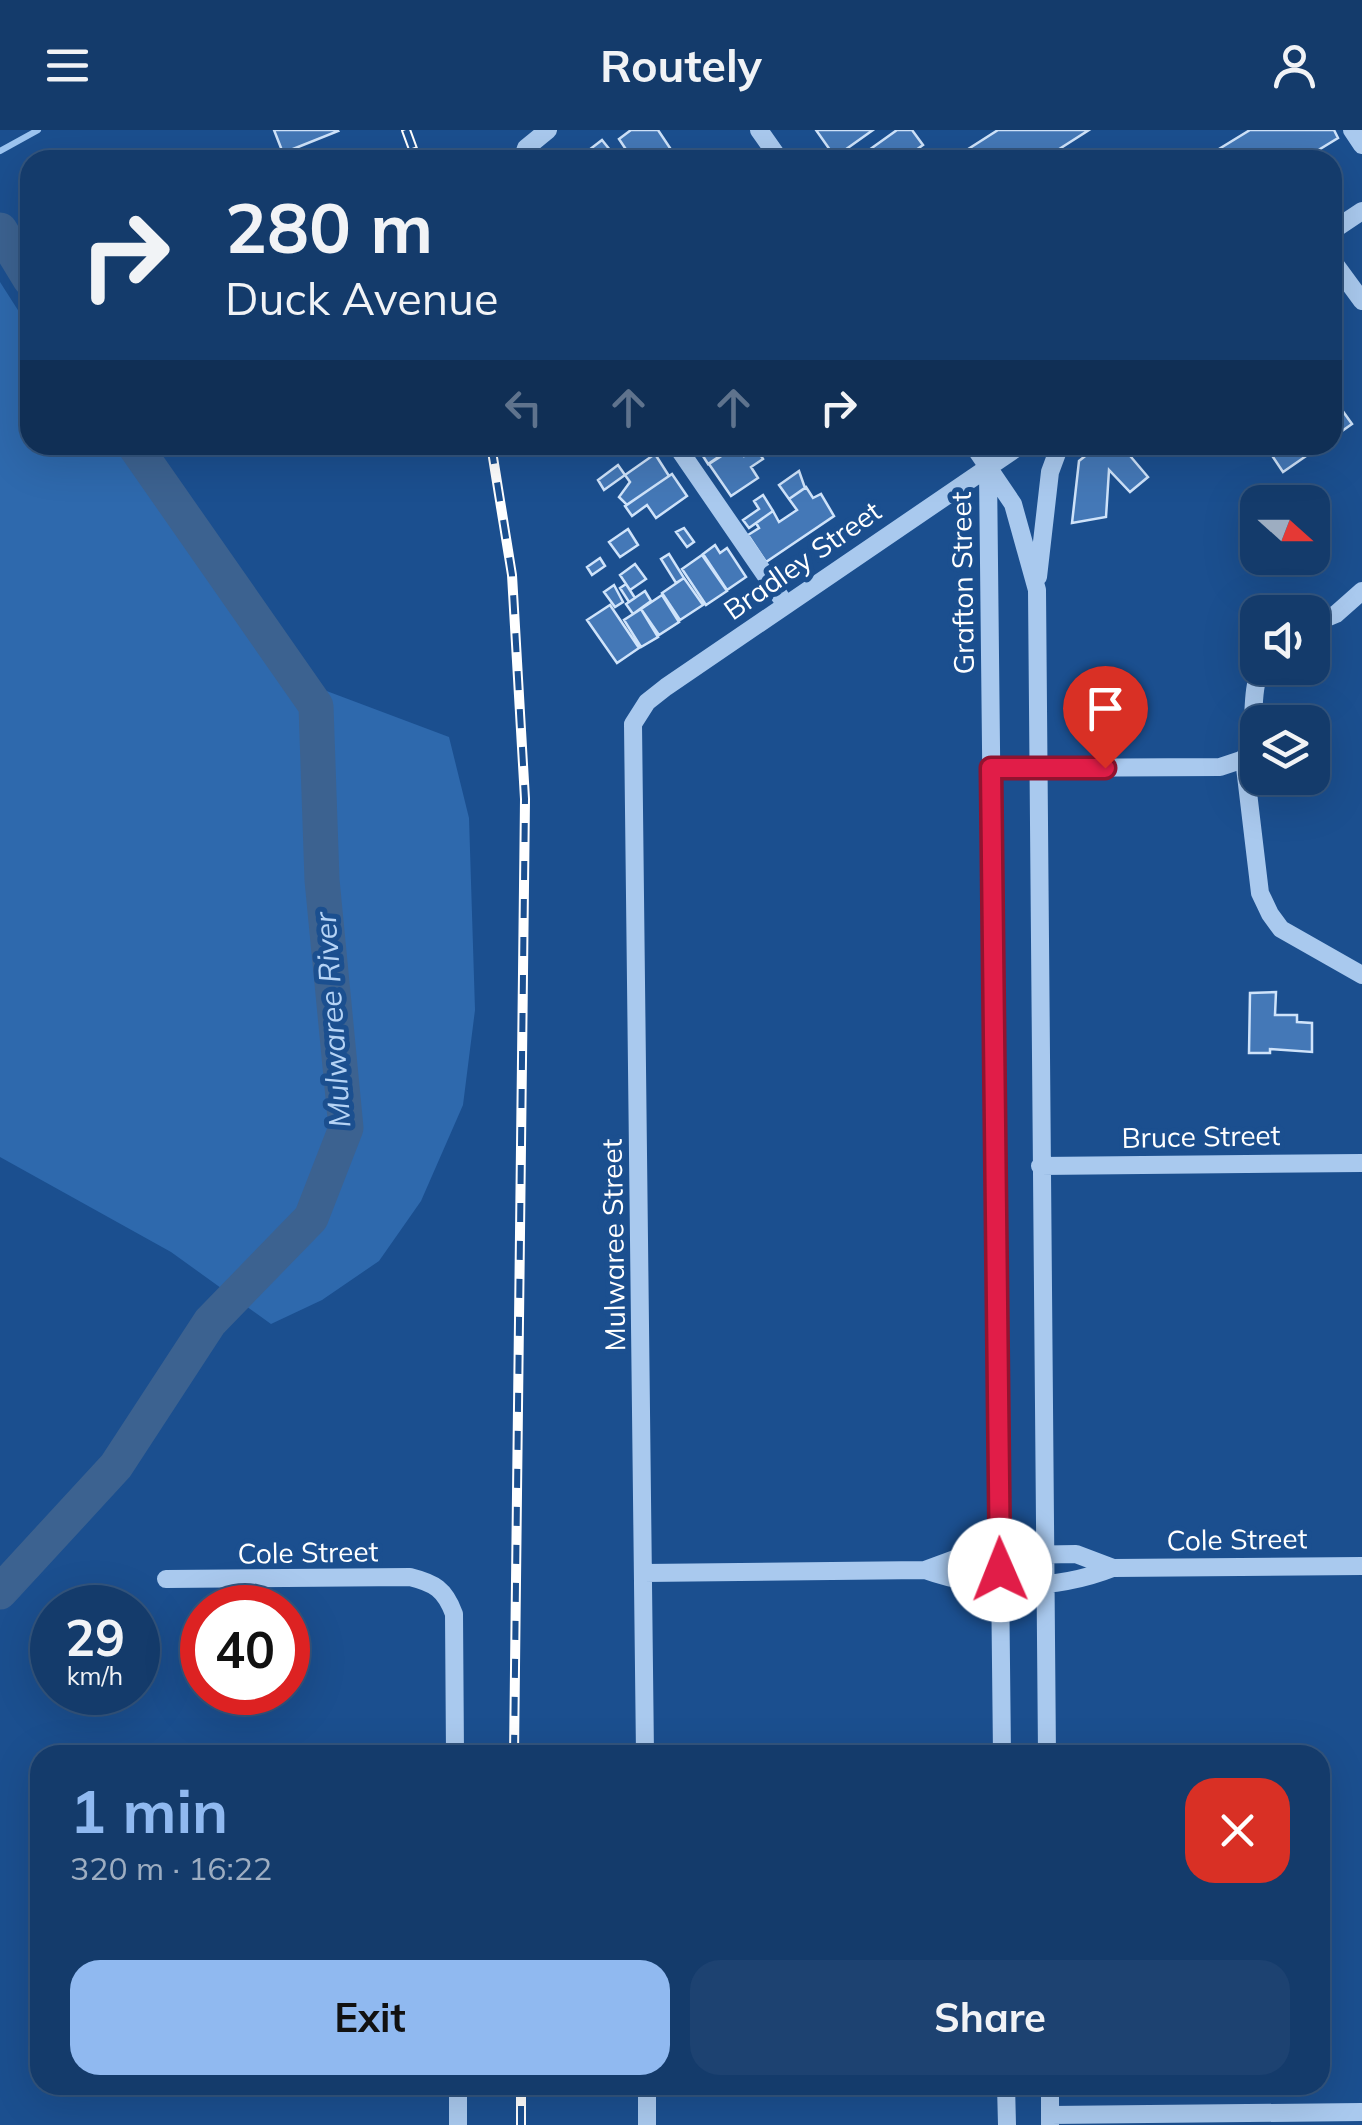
<!DOCTYPE html>
<meta charset="utf-8">
<style>
:root{--surface:#143b6b;--page:#1d4271;--text:#f1f3f6;--muted:#9dadc1;--line:#33557e;--accent:#90b9f0}
body{margin:0;font-family:Mulish,sans-serif;background:var(--page);color:var(--text);height:100vh;display:flex;flex-direction:column;font-size:38px;white-space:nowrap}
*{box-sizing:border-box;margin:0}
p{font-size:32px;color:var(--muted)}
.icon{flex:none;width:55px;height:55px;fill:none;stroke:currentColor;stroke-width:2;stroke-linecap:round;stroke-linejoin:round}
.map{position:relative;flex:1;overflow:hidden}
.panel{position:absolute;left:30px;top:1615px;width:1300px;height:350px;display:flex;flex-direction:column;background:var(--surface);border-radius:30px;box-shadow:0 10px 40px #0002,0 0 0 2px var(--line)}
.panel>*{flex:none}
.guide{position:absolute;left:20px;top:20px;width:1322px;height:305px;border-radius:30px;box-shadow:0 10px 40px #0002,0 0 0 2px var(--line);background:#143b6b;color:var(--text);overflow:hidden}
.needle{width:65px;rotate:111deg}
.buttons{position:absolute;left:1240px;top:355px;display:grid;gap:20px}
.buttons a{display:grid;place-items:center;width:90px;height:90px;border-radius:20px;background:var(--surface);box-shadow:0 10px 40px #0002,0 0 0 2px var(--line);font-size:50px}
.speed{position:absolute;left:30px;top:1455px;display:flex;gap:20px;font-size:50px;font-weight:700;text-align:center}
.speed>*{display:grid;place-content:center;width:130px;height:130px;border-radius:50%;background:var(--surface);box-shadow:0 10px 40px #0002,0 0 0 2px var(--line);line-height:1}
.speed small{font-size:25px;font-weight:400}
.speed .limit{border:15px solid #d22;background:#fff;color:#111}
.pin{position:absolute;display:grid;place-items:center;width:85px;height:85px;color:#fff;margin:-102px -42px;border-radius:50% 50% 50% 0;rotate:-45deg;box-shadow:0 0 10px #0007}
.pin .icon{rotate:45deg}
.me{position:absolute;width:110px;margin:-55px;rotate:359deg;stroke-linejoin:round;filter:drop-shadow(0 0 8px #0008)}
.turn{display:flex;align-items:center;gap:35px;height:210px;padding:0 40px;font-size:45px}
.turn .icon{width:130px;height:130px;stroke-width:2.5}
.turn b{display:block;font-size:70px;line-height:85px}
.lanes{display:flex;align-items:center;height:95px;padding:0 40px;background:#0003;justify-content:center;gap:50px;direction:ltr}
.lanes .off{opacity:.35}
.round{display:grid;place-items:center;flex:none;width:105px;height:105px;border-radius:30px;background:var(--page)}
.summary{display:flex;align-items:center;justify-content:space-between;height:170px;padding:0 40px}
h1{font-size:60px;font-weight:700;line-height:75px;color:var(--accent)}
.action{display:flex;gap:20px;margin-top:auto;padding:20px 40px}
.action a{flex:1;height:115px;border-radius:30px;background:var(--accent);color:#111;font-size:40px;font-weight:700;line-height:115px;text-align:center}
.action a+a{background:var(--page);color:var(--text)}
header{display:flex;justify-content:space-between;align-items:center;height:130px;padding:0 40px;background:var(--surface);font-size:45px;font-weight:700}
.map>svg:first-child{display:block}
.green{fill:#2e69ad}
.lines{fill:none;stroke-linecap:round;stroke-linejoin:round}
.stream{stroke:#9cc4f0;stroke-width:6}
.river{stroke:#3c6290;stroke-width:35}
.building{fill:#4478b7;stroke:#cfe3fa;stroke-width:2.5}
.minor{stroke:#a9c9ee;stroke-width:18}
.rail-casing{stroke:#fff;stroke-width:10}
.rail{stroke:#1b4f8f;stroke-width:6;stroke-dasharray:19;stroke-linecap:butt}
.route-casing{stroke:#92132f;stroke-width:25}
.route{stroke:#e11d48;stroke-width:18}
.labels{text-anchor:middle;dominant-baseline:central;stroke-width:10;stroke-linejoin:round;paint-order:stroke}
.street-label{font-size:28px;fill:#fff;stroke:#1b4f8f}
.water-label{font-size:30px;font-style:italic;fill:#b5d3f5;stroke:#1b4f8f}
</style>
<header><svg class="icon" aria-label="menu" viewBox="0 0 24 24"><path d="M4 6h16M4 12h16M4 18h16"/></svg>Routely<svg class="icon" aria-label="person" viewBox="0 0 24 24"><circle cx="12" cy="8" r="4"/><path d="M4 21q1-7 8-7t8 7"/></svg></header>
<div class="map">
<svg width="1362" height="1995" viewBox="0 0 1362 1995">
<rect width="100%" height="100%" fill="#1b4f8f"/>
<!-- green -->
<path class="green" d="M0,152l30,47v116h85l169,230 165,62 20,81 6,192 -12,95 -42,96 -42,60 -57,39 -51,24 -100,-72 -171,-95z"/>
<g class="lines">
<!-- stream -->
<path class="stream" d="M0,21l38,-21"/>
<!-- river -->
<path class="river" d="M0,100l30,49
M0,1462l116,-126 94,-144 101,-104 35,-90 -24,-248 -6,-174 -182,-261"/>
</g>
<!-- building -->
<path class="building" d="M274,0h63l1,1 -55,22z
M631,0h27l20,30h-45l-14,-21z
M816,0h57l-38,27z
M897,0h15l11,15 -21,15h-36l-4,-5z
M998,0h91l-47,30h-91z
M1250,0h84l4,8 -36,22h-101z
M602,10l16,20h-42z
M1332,266l20,28 -20,14z
M696,315h40l-28,19z
M1099,315h46l-14,12 17,20 -18,15 -21,-22 -3,47 -34,6 7,-62z
M1265,315h57l-39,27z
M737,316l7,10 12,-8 7,11 -12,8 7,11 -27,18 -22,-32z
M655,324l14,22 -42,29 -8,-8 11,-15 -5,-7z
M618,335l7,10 -21,15 -6,-10z
M799,341l6,17 -16,11 -10,-14z
M672,344l15,22 -31,22 -9,-13 -15,11 -7,-10z
M806,357l7,11 8,-4 13,22 -68,46 -18,-27 11,-7 -3,-5 17,-12 6,11 18,-12 -8,-11z
M763,365l10,16 -24,17 -6,-8 16,-11 -5,-8z
M684,398l10,14 -7,5 -11,-15z
M628,399l10,16 -18,12 -11,-15z
M715,415l5,8 7,-5 19,29 -19,13 -24,-36z
M669,424l15,24 -8,5 -15,-24z
M702,425l25,36 -21,14 -24,-36z
M600,428l5,8 -13,9 -5,-8z
M635,434l11,15 -16,11 -10,-15z
M684,448l19,27 -23,15 -18,-27z
M626,454l9,14 -6,4 -9,-14z
M614,455l9,17 -8,5 -11,-15z
M645,461l6,10 -18,13 -7,-10z
M662,465l17,27 -20,13 -18,-26z
M610,475l29,43 -22,15 -30,-43z
M641,479l17,28 -17,10 -17,-27z
M1276,862l-1,23h22v7l15,1v29l-42,-3v4h-21l1,-60z"/>
<g class="lines">
<!-- minor -->
<path class="minor" d="M759,0l21,30
M1352,0l10,15
M522,30l4,-12 22,-18
M1332,101l30,-20
M1332,130l30,41
M676,315l110,160
M973,315l40,59 24,86 10,1165
M988,341l14,1284
M1038,447l12,-105 10,-27
M1312,494l24,-10 26,-23
M1261,538c-13,29 -2,64 -17,91l16,134 10,21 11,15 81,46
M991,638l229,-1 24,-8
M1040,1036l322,-3
M925,1440c59,21 130,21 188,-2l249,-2
M644,1443l281,-3 38,-14 113,-2 37,14
M166,1449l244,-2c24,6 35,12 44,37l1,141
M645,1625l-12,-1031 14,-22 19,-15 355,-242
M458,1955v40
M647,1955v40
M1006,1955l1,40
M1050,1955v39
M1050,1985l312,-3"/>
<!-- rail casing -->
<g class="rail-casing">
<path id="rail" d="M406,0l11,30
M491,315l21,130 13,224 -11,956
M521,1995v-40"/>
</g>
<!-- rail -->
<use href="#rail" class="rail"/>
</g>
<g class="lines">
<!-- route casing -->
<g class="route-casing">
<path id="route" d="M1000,1440l-9,-802h114"/>
</g>
<!-- route -->
<use href="#route" class="route"/>
</g>
<g class="labels">
<!-- street labels -->
<g class="street-label">
<text transform="translate(802 430) rotate(-35)">Bradley Street</text>
<text transform="translate(962 453) rotate(-91)">Grafton Street</text>
<text transform="translate(1201 1006) rotate(-1)">Bruce Street</text>
<text transform="translate(613 1115) rotate(-91)">Mulwaree Street</text>
<text transform="translate(1237 1409) rotate(-1)">Cole Street</text>
<text transform="translate(308 1422) rotate(-1)">Cole Street</text>
</g>
<!-- water labels -->
<g class="water-label">
<text transform="translate(332 890) rotate(-94)">Mulwaree River</text>
</g>
</g>
</svg>
<div class="buttons">
<a><svg class="needle" viewBox="-14 -14 28 28"><path d="M0-13l5 13h-10z" fill="#e53935"/><path d="M0 13l5-13h-10z" fill="#9dadc1"/></svg></a>
<a><svg class="icon" aria-label="sound" viewBox="0 0 24 24"><path d="M4 9h4l5-4v14l-5-4H4zM17 9q2 3 0 6"/></svg></a>
<a><svg class="icon" aria-label="layers" viewBox="0 0 24 24"><path d="M12 4l9 5-9 5-9-5zM3 14l9 5 9-5"/></svg></a>
</div>
<div class="speed"><div>29<small>km/h</small></div><div class="limit">40</div></div>
<div class="pin" style="left:1105px;top:638px;background:#d93025"><svg class="icon" aria-label="arrive" viewBox="0 0 24 24"><path d="M6 21V4h12l-3 4 3 4H6"/></svg></div>
<svg class="me" style="left:1000px;top:1440px" viewBox="-20 -20 40 40"><circle r="19" fill="#fff"/><path d="M0-13L10 11 0 6-10 11z" fill="#e11d48"/></svg>
<div class="guide">
<div class="turn"><svg class="icon" aria-label="right" viewBox="0 0 24 24"><path d="M7 20v-9h11M14 6l5 5-5 5"/></svg><div><b>280 m</b>Duck Avenue</div></div>
<div class="lanes"><svg class="icon off" aria-label="left" viewBox="0 0 24 24"><path d="M17 20v-9H6M10 6l-5 5 5 5"/></svg><svg class="icon off" aria-label="ahead" viewBox="0 0 24 24"><path d="M12 20V5M6 11l6-6 6 6"/></svg><svg class="icon off" aria-label="ahead" viewBox="0 0 24 24"><path d="M12 20V5M6 11l6-6 6 6"/></svg><svg class="icon" aria-label="right" viewBox="0 0 24 24"><path d="M7 20v-9h11M14 6l5 5-5 5"/></svg></div>
</div>
<section class="panel">
<div class="summary"><div><h1>1 min</h1><p>320 m · 16:22</p></div><a class="round" style="background:#d93025;color:#fff"><svg class="icon" aria-label="close" viewBox="0 0 24 24"><path d="M6 6l12 12M18 6L6 18"/></svg></a></div>
<div class="action"><a>Exit</a><a>Share</a></div>
</section>
</div>
